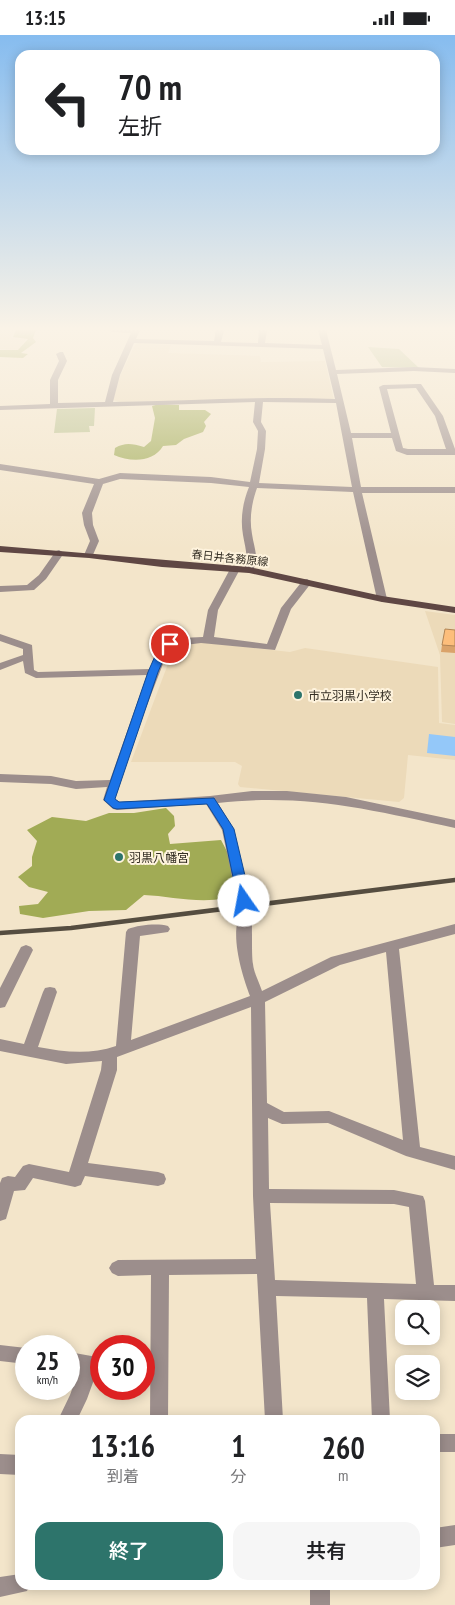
<!DOCTYPE html>
<html lang="ja">
<meta charset="utf-8">
<style>
:root{--surface:#fff;--page:#f6f6f6;--text:#202124;--muted:#757577;--accent:#2d746b}
body{margin:0;font-family:"PT Sans Narrow","Noto Sans JP",sans-serif;background:var(--page);color:var(--text);height:100vh;display:flex;flex-direction:column;font-size:19px;white-space:nowrap}
*{box-sizing:border-box;margin:0}
p{font-size:16px;color:var(--muted)}
.icon{flex:none;width:28px;height:28px;fill:none;stroke:currentColor;stroke-width:2;stroke-linecap:round;stroke-linejoin:round}
.map{position:relative;flex:1;overflow:hidden}
.drawer{position:absolute;left:15px;top:1380px;width:425px;height:175px;display:flex;flex-direction:column;background:var(--surface);border-radius:15px;box-shadow:0 2px 12px #0003}
.drawer>*{flex:none}
.banner{position:absolute;left:15px;top:15px;width:425px;height:105px;border-radius:15px;box-shadow:0 2px 12px #0003;background:#fff;color:var(--text);overflow:hidden}
.tools{position:absolute;left:395px;top:1265px;display:grid;gap:10px}
.tools a{display:grid;place-items:center;width:45px;height:45px;border-radius:10px;background:var(--surface);box-shadow:0 2px 12px #0003;font-size:25px}
.speed{position:absolute;left:15px;top:1300px;display:flex;gap:10px;font-size:25px;font-weight:700;text-align:center}
.speed>*{display:grid;place-content:center;width:65px;height:65px;border-radius:50%;background:var(--surface);box-shadow:0 2px 12px #0003;line-height:1}
.speed small{font-size:12px;font-weight:400}
.speed .limit{border:8px solid #d22;background:#fff;color:#111}
.pin{position:absolute;display:grid;place-items:center;width:42px;height:42px;color:#fff;margin:-21px;border:2px solid #fff;border-radius:50%;box-shadow:0 1px 5px #0007}
.me{position:absolute;width:55px;margin:-28px;rotate:348deg;stroke-linejoin:round;filter:drop-shadow(0 0 4px #0008)}
.turn{display:flex;align-items:center;gap:18px;height:105px;padding:0 20px;font-size:22px}
.turn .icon{width:65px;height:65px;stroke-width:2.5}
.turn b{display:block;font-size:35px;line-height:42px}
.eta{display:flex;justify-content:space-evenly;align-items:center;height:85px;text-align:center}
.eta b{font-size:30px;font-weight:600;line-height:35px}
.button{display:flex;gap:10px;margin-top:auto;padding:10px 20px}
.button a{flex:1;height:58px;border-radius:15px;background:var(--accent);color:#fff;font-size:20px;font-weight:600;line-height:58px;text-align:center}
.button a+a{background:var(--page);color:var(--text)}
.status{display:flex;justify-content:space-between;align-items:center;height:35px;padding:0 25px;background:var(--surface);direction:ltr}
.status svg{height:14px;fill:currentColor}
.map>svg:first-child{display:block}
.built{fill:#ecdab9}
.green{fill:#b9c08b}
.forest{fill:#a1ab55}
.water{fill:#94c8f9}
.lines{fill:none;stroke-linecap:round;stroke-linejoin:round}
.minor{fill:#9c8e8c;fill-rule:evenodd}
.major{fill:#5f4744;fill-rule:evenodd}
.rail{stroke:#554d40;stroke-width:4.5}
.wall{fill:#daa36a}
.building{fill:#fdbe7b;stroke:#b18556}
.route{fill:#1a73e8;stroke:#114b97}
.poi-dot{fill:#2d746b;stroke:#fef3dd;stroke-width:2}
.labels{text-anchor:middle;dominant-baseline:central;stroke-width:4;stroke-linejoin:round;paint-order:stroke}
.far-street-label{font-size:11px;fill:#342e24;stroke:#fef3dd}
.poi-label{font-size:12px;fill:#342e24;stroke:#fef3dd;text-anchor:start}
</style>
<div class="status"><b>13:15</b><svg viewBox="0 0 49 12"><path d="M0 12V9h3v3zM5 12V6h3v6zM10 12V3h3v9zM15 12V0h3v12zM26 1h20v11H26zM47 4h2v5h-2z"/></svg></div>
<div class="map">
<svg width="455" height="1570" viewBox="0 0 455 1570">
<rect width="100%" height="100%" fill="#f3e5ca"/>
<!-- built -->
<path class="built" d="M0,295h14l-3,8 15,1 -7,11 -19,-1z
M138,308l33,2 -3,8 92,3 1,6 64,-1 9,39 -66,-2 -15,2 -134,2 -6,-2 7,-24 15,-31z
M425,576l30,4v109l-13,-2 -2,-67z
M198,607l92,10 15,-4 133,19 1,56 16,2v35l-47,-5 -4,43 -5,4 -159,-15 -2,-3 4,-18 -7,-4h-104l43,-114z"/>
<!-- green -->
<path class="green" d="M368,312l31,2 20,19 -37,-1z
M95,373l-1,18h-5l1,6 -36,1 3,-24z"/>
<!-- forest -->
<path class="forest" d="M16,295h20l-3,8 3,4 -15,11 7,1 -5,4 -23,-1v-7h18l10,-11 -15,-2z
M159,369l20,1v5h26l6,4 -7,8 2,4 -3,6 -19,7 -8,6 -13,1c-10,17 -33,16 -49,9l1,-7c11,-6 17,-4 29,-1l7,-6 4,-23 -3,-12z
M166,773l8,8 1,10 -7,8 2,10 51,-4 10,19v14l6,16c-3,3 -8,8 -12,9 -25,6 -56,-2 -81,-3l-18,15 -37,1 -46,7 -23,-4 -1,-8 19,-2 10,-12 -19,-5 -11,-10 14,-11v-9l5,-16 -10,-11 25,-13 34,4 23,-8h25z"/>
<!-- water -->
<path class="water" d="M429,699l26,3v19l-28,-3z"/>
<g class="lines">
<!-- minor -->
<path class="minor" d="M109,295h31l-4,9 78,2 2,-11h8l-3,12 37,1 1,-13h8l-2,13 57,2 -4,-15h8l10,40 78,-3 41,2v4l-41,-2 -77,3 14,59h40l-12,-46 4,-2 35,-1h3l22,32 12,33v6h-48l-11,-4 -4,-13h-40l9,49h94v6h-93l25,106 -1,2 -4,1 -5,-3 -24,-107 -96,-4c-5,14 -8,30 -5,46 2,14 8,25 0,38l-3,1 -5,-3c5,-13 1,-23 -1,-35 -3,-17 0,-33 6,-48l-38,-4 -91,-4 -17,5 -11,29 1,12 6,16 -7,16h-6l-2,-2 6,-14 -6,-16 -2,-12 12,-29 -94,-14v-6l99,15 21,-6 91,4 39,5 7,-33 1,-18 -5,-9 2,-20 -255,8v-4l50,-2v-24l9,-19 -3,-7 4,-2h3l4,9 -9,19v23l47,-1 7,-27 19,-42 -19,-1zM134,308l189,6 12,50c-74,-3 -148,2 -222,3l7,-27zM416,353l19,28 11,33h-38l-5,-1 -16,-59zM263,367l73,1 16,84 -93,-4 6,-34 1,-18 -5,-9z
M59,515l5,3 -18,26 -12,11 -34,2v-6l27,-1 12,-10 17,-24z
M234,533l5,3 -21,39 -4,27 53,7 14,-36 22,-28 4,-1 5,3 -21,27 -16,41 -74,-7 -24,3 -9,5 -24,62 -29,86 5,3 90,-6 42,-5h35l59,6 109,23v8c-83,-18 -151,-35 -237,-25l16,27 17,71 -2,3h-10l-2,-3 -15,-71 -16,-26 -89,6 -4,-1 -10,-9 4,-13 -31,2 -25,-5 -51,-2v-8l51,2 25,5 34,-1 37,-105 -111,3 -11,-5 -2,-12 -23,9v-7l23,-8v-6l-23,-8v-7l32,11 2,25 4,2 112,-3 9,-22c14,-7 29,-10 44,-10l5,-27 21,-39z
M246,875l5,2c2,5 0,42 2,52 1,9 6,18 9,27l69,-34 124,-33v10l-56,15 21,198 35,9v14l-49,-14 -78,-33 -46,1 -14,-6 1,71 125,1 29,6 2,5 9,84h21v16l-71,-2 6,121h-18l-5,-122 -91,-2 7,124h-18l-8,-146 -88,1 -1,145h-18l1,-145 -33,1 -6,-3 -3,-5 3,-5 6,-3 138,-1 -3,-63 -2,-189 -134,50v13l-29,93 70,9 6,2 2,5 -2,5 -6,2 -73,-10 -4,9 -6,2 -42,-9 -8,12 -11,1 -8,28 -6,2v-38l2,-5 6,-2 7,1 8,-11 6,-2 40,8 32,-102 1,-9 -36,3 -66,-13v-12l24,5 19,-52 2,-4 5,-1 5,1 2,4 -19,55c26,5 52,8 78,-1l10,-114 2,-3c11,-4 29,-6 40,-3l2,3 -2,3 -28,4 -9,104 119,-44c-8,-21 -21,-63 -9,-84zM386,917l17,188 -74,-29 -45,1 -17,-9 -2,-101 75,-37zM270,1168l124,1 15,3 7,77 -141,-4z
M26,910l5,2 2,3 -26,53 -2,4 -5,1v-20l21,-41z
M0,1310l26,3v16l-26,-3z
M69,1317l28,5 3,6 -13,36 -10,21h-19l12,-25 9,-25 -10,-2z
M435,1399h20v18h-20z
M0,1419l20,1v20l-20,-1z
M455,1490v20l-20,3v-20z
M20,1539v11h10l-3,6 -27,6v-20z
M310,1550h20v20h-20z"/>
<!-- major -->
<path class="major" d="M0,511l249,21 133,29 73,11v6l-73,-11 -133,-29 -87,-6 -73,-9 -89,-6z"/>
<!-- rail -->
<path class="rail" d="M0,898l71,-5 384,-48"/>
</g>
<!-- wall -->
<path class="wall" d="M455,595v23l-14,-1 1,-7z"/>
<!-- building -->
<path class="building" d="M445,594l10,1v16l-13,-1z"/>
<!-- sky -->
<linearGradient id="sky" x2="0" y2="1"><stop stop-color="#86bcef"/><stop offset="0.57" stop-color="#faf3e7"/><stop offset="1" stop-color="#faf3e7" stop-opacity="0"/></linearGradient>
<rect width="455" height="515" fill="url(#sky)"/>
<!-- route -->
<path class="route" d="M170,606l5,3 -8,7 -9,21 -43,127 4,3 95,-4 20,31 17,72 -2,3h-9l-2,-3 -15,-72 -16,-25 -90,5 -4,-1 -9,-8 44,-128 11,-25z"/>
<!-- markers -->
<g class="poi-dot">
<circle cx="298" cy="660" r="5"/>
<circle cx="119" cy="822" r="5"/>
</g>
<g class="labels">
<!-- far-street labels -->
<g class="far-street-label">
<text transform="translate(230 523) rotate(6)">春日井各務原線</text>
</g>
<!-- poi labels -->
<g class="poi-label">
<text x="308" y="660">市立羽黒小学校</text>
<text x="129" y="822">羽黒八幡宮</text>
</g>
</g>
</svg>
<div class="tools">
<a><svg class="icon" aria-label="search" viewBox="0 0 24 24"><circle cx="10" cy="10" r="6"/><path d="M15 15l6 6"/></svg></a>
<a><svg class="icon" aria-label="layers" viewBox="0 0 24 24"><path d="M12 4l9 5-9 5-9-5zM3 14l9 5 9-5"/></svg></a>
</div>
<div class="speed"><div>25<small>km/h</small></div><div class="limit">30</div></div>
<div class="pin" style="left:170px;top:609px;background:#d93025"><svg class="icon" aria-label="arrive" viewBox="0 0 24 24"><path d="M6 21V4h12l-3 4 3 4H6"/></svg></div>
<svg class="me" style="left:244px;top:866px" viewBox="-20 -20 40 40"><circle r="19" fill="#fff"/><path d="M0-13L10 11 0 6-10 11z" fill="#1a73e8"/></svg>
<div class="banner">
<div class="turn"><svg class="icon" aria-label="left" viewBox="0 0 24 24"><path d="M17 20v-9H6M10 6l-5 5 5 5"/></svg><div><b>70 m</b>左折</div></div>
</div>
<section class="drawer">
<div class="eta">
<div><b>13:16</b><p>到着</p></div>
<div><b>1</b><p>分</p></div>
<div><b>260</b><p>m</p></div>
</div>
<div class="button"><a>終了</a><a>共有</a></div>
</section>
</div>
